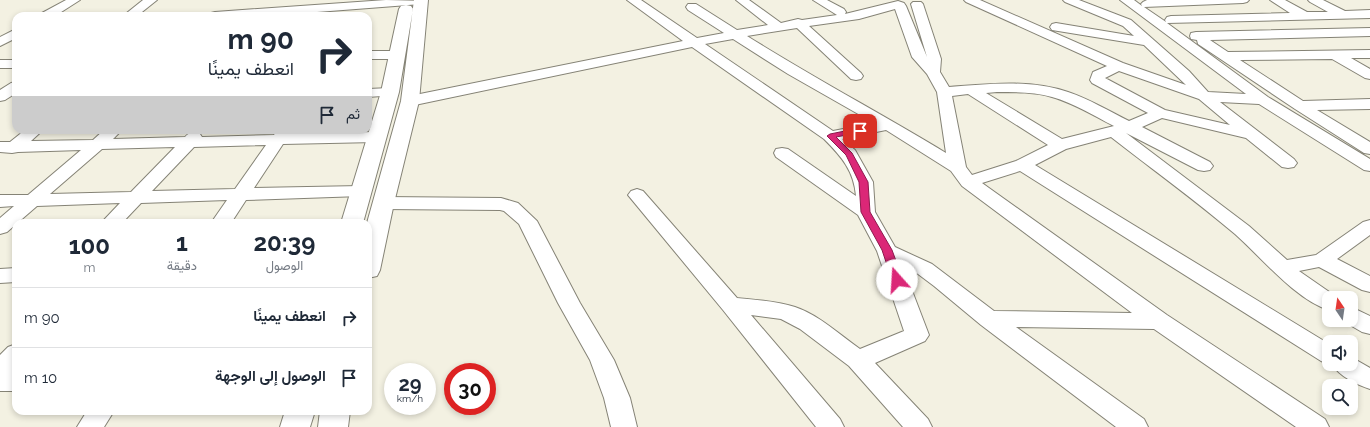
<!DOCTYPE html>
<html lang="ar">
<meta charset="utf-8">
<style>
:root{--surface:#fff;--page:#f2f2f3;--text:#1f2937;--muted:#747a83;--line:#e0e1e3}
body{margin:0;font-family:Raleway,Vazirmatn,sans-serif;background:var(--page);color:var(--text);direction:rtl;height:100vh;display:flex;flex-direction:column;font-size:15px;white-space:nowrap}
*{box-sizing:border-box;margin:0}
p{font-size:13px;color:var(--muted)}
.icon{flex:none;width:22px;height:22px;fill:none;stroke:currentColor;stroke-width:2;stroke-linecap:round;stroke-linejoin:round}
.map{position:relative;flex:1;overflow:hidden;direction:ltr}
.details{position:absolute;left:12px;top:219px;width:360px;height:196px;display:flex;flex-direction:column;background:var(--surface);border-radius:12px;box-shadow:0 2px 6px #0003;direction:rtl}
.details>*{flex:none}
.guide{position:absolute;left:12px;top:12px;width:360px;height:122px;border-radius:12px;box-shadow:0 2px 6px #0003;direction:rtl;background:#fff;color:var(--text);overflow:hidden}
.needle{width:26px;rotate:347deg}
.fabs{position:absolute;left:1322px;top:291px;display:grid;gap:8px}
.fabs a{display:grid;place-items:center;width:36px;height:36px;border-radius:8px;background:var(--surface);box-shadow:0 2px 6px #0003;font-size:20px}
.speed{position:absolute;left:384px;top:363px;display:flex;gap:8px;font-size:20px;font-weight:700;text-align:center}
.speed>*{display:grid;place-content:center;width:52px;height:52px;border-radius:50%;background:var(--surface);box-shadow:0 2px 6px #0003;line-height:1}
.speed small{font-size:10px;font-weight:400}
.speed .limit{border:6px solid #d22;background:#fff;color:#111}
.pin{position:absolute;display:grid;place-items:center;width:34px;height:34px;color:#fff;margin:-17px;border-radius:8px;box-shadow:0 2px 6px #0006}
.me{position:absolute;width:44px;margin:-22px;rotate:341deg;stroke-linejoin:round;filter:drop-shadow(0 0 3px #0008)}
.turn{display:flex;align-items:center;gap:14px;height:84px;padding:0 12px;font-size:18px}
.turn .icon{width:52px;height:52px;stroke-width:2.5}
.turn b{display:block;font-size:28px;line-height:34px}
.then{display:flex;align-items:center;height:38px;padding:0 12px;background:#0003;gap:8px;font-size:15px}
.eta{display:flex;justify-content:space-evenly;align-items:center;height:68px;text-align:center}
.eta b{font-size:24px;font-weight:700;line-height:28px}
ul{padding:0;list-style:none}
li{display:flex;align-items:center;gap:12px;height:60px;padding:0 12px;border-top:1px solid var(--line)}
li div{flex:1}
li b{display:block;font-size:15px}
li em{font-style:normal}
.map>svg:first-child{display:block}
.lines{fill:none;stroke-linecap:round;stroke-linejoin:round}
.minor-casing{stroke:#858376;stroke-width:2}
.tertiary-casing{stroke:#858376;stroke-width:2}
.minor{fill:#fff;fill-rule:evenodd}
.tertiary{fill:#fff;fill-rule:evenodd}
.route{fill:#db2777;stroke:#8e194d}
</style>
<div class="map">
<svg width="1370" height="427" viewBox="0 0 1370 427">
<rect width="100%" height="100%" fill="#f3f1e2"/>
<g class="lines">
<!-- minor casing -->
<g class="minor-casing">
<path id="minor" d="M66,0h14l-25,16h-15l2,-3z
M143,0h14l-20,16h-14z
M386,0l41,1 -2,2 -4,1 -156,12h-56l2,-3 4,-1z
M627,0h14l56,38 27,-5 -36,-23 -2,-3 2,-3h8l41,26 31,-5 -32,-25h13l32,23 17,-4 4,1 35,-5 -24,-15h14l17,9 2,3 -1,2 53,-13 6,2 2,3 21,51 -16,-53 2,-2h8l2,2 18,55 -1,13 9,15c40,-3 80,-8 119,5 21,7 41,19 61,29l19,-8 -56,-30 -2,-3 3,-8 14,-6 -141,-64 -2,-2h16l143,63 63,22 -42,-40 -92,-15 -2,-3 2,-3 4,-1 78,13 -11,-10 -58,-24 -2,-2h16l52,20 58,51 19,21 38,2 -126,-94h14l8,6 -1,-2 2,-2 4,-2h102l-2,2 -4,1 -99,4 22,15 -1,-2 2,-3 4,-1 119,-3 -20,-13h15l22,12h21l-18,-10 -2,-2h15l22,11 25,-1v8l-203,5 101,74 102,62v12l-6,-1 -105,-66 -39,-2 74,57 3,4 -3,4 -6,1 -6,-1 -36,-29 -84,-20 -20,9 68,35 3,4 -3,4 -6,1 -6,-1 -72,-37 123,93 38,34 29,-5 47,-33 7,-2v15l-33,24 33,17v16l-8,-2 -43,-23 -20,4 39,27h-9v12c-33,-10 -68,-53 -94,-76 -40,-34 -83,-65 -124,-97l-45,12 -31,16 294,179v20l-8,-3 -301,-190 -38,12 185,132 158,104 4,8h-33l-142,-98 -138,-2 128,92 4,8h-32l-135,-102 -47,-39 -16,-12 -15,-7 26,68 -4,6 -50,22 53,56 4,8h-29l-54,-61 -49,-37 -19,-10 -30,-4 89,104 4,8h-28l-93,-117 -95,-115 3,-4 6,-2 6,2 94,107c20,2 40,3 58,9 24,8 45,28 65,42l44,-18 -27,-80 -19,-36 -82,-58 -2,-4 2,-4 6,-1 6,1 68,47c-2,-25 -14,-39 -32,-57l-132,-92 -282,59 -5,-2 -3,-3 3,-3 5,-2 273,-55zM895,9l17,48 15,17 10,18 9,61c-66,-40 -134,-76 -199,-117l50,-8 54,51 5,1 5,-1 2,-3 -2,-3 -52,-47 50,-7zM733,39l55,35 86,49 -41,8 -128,-87zM1119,71l80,28 31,26 -65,-15 -60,-32zM997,92c18,0 38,0 55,5 22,6 42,19 62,29l-52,13 -76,-46zM968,94l80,51 -32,16 -44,14 -6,-8 -14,-71zM886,130l65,41 11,15 170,127 -138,-2 -62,-47 -37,-17 -20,-35 -2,-30 -18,-32 -13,-11z
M1370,28v8l-160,4 18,12 142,-2v8h-19l19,11v10l-5,-1 -33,-19 -92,1 63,41 67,-2v10l-53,1 53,32v12l-6,-1 -69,-44 -97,-65 -1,-4 -6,-1 -1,-3 1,-3 5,-1z
M16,29v9l-16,8v-9z
M368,51h30l5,1 2,3 -2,3 -5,1h-30z
M0,60h16v8h-16z
M16,82v11l-11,7 -5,1v-11l11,-7z
M390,88l5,1 2,3 -2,3 -27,2v-8z
M25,130h18l-12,11 62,-1 11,-10h18l-9,9 72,-2c4,-5 8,-5 15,-3l2,3 72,-2 3,-5h12l2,3 -1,1 86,-2 6,2 2,3 -2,3 -6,2 -93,2 -29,44 107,-2 6,1 3,4 -3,4 -6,1 -115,4 -15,23h-20l16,-23 -86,3 -19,20h-21l19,-20 -83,3 -30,26 -7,2v-16l14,-12 -14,1v-12h28l53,-45 -63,2 -6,1 -12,-1v-10h10zM266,145l-31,44 -83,2 42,-44zM175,147l-44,45 -81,2 52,-45z
M383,197l118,1 17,5 19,18 43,82 34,57 16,38 7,29h-26l-7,-29 -14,-38 -32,-57 -39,-79 -15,-13 -4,-1 -117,-1 -7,-2 -2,-4 2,-4z
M16,268v14l-16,1v-14z
M1351,307l19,9v18l-8,-2 -19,-11 8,-1z
M16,344v26l-2,1h2v20h-16v-36l8,-8z
M1351,357l19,11v21c-13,-4 -31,-13 -38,-25h19z
M87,411h27l-10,16h-27z"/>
</g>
<!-- tertiary casing -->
<g class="tertiary-casing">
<path id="tertiary" d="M414,0h14l-9,101 -25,102 -14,67 -3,6 -9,2 -1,-55 34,-122z
M406,5l5,1 2,3 -14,83 -36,131h-22l40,-131 18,-83 2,-3z
M285,411h30l-5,16h-30z
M320,411h30l-2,16h-30z"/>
</g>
<!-- minor -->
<use href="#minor" class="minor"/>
<!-- tertiary -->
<use href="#tertiary" class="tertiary"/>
</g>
<!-- route -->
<path class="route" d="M860,128l4,3 -1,1 -27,5 16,16 16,29 2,30 22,38 11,30 -6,3 -5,-3 -10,-30 -21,-38 -2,-30 -13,-27 -19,-19 3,-2z"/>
</svg>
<div class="fabs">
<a><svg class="needle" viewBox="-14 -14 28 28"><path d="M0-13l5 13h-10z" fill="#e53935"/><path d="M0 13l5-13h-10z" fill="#747a83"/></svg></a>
<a><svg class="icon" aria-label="sound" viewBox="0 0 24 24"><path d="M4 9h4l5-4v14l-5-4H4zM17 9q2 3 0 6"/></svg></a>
<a><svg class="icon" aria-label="search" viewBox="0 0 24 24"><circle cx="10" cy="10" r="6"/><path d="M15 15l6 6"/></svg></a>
</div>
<div class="speed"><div>29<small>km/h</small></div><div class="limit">30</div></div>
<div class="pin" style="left:860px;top:131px;background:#d93025"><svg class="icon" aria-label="arrive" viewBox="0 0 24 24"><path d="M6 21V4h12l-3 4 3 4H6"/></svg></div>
<svg class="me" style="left:897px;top:280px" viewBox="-20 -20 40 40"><circle r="19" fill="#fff"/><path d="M0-13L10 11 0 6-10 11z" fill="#db2777"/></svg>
<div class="guide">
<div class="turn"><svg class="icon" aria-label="right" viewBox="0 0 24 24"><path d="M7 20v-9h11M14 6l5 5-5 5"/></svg><div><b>90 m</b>انعطف يمينًا</div></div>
<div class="then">ثم<svg class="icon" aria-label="arrive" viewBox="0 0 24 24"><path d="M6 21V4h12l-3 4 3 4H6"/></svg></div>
</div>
<section class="details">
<div class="eta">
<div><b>20:39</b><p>الوصول</p></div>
<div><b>1</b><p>دقيقة</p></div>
<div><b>100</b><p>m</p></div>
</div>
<ul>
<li><svg class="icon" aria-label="right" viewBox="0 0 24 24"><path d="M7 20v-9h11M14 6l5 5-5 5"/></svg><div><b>انعطف يمينًا</b></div><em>90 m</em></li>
<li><svg class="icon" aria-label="arrive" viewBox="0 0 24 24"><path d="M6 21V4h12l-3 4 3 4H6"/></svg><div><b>الوصول إلى الوجهة</b></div><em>10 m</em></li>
</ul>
</section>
</div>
